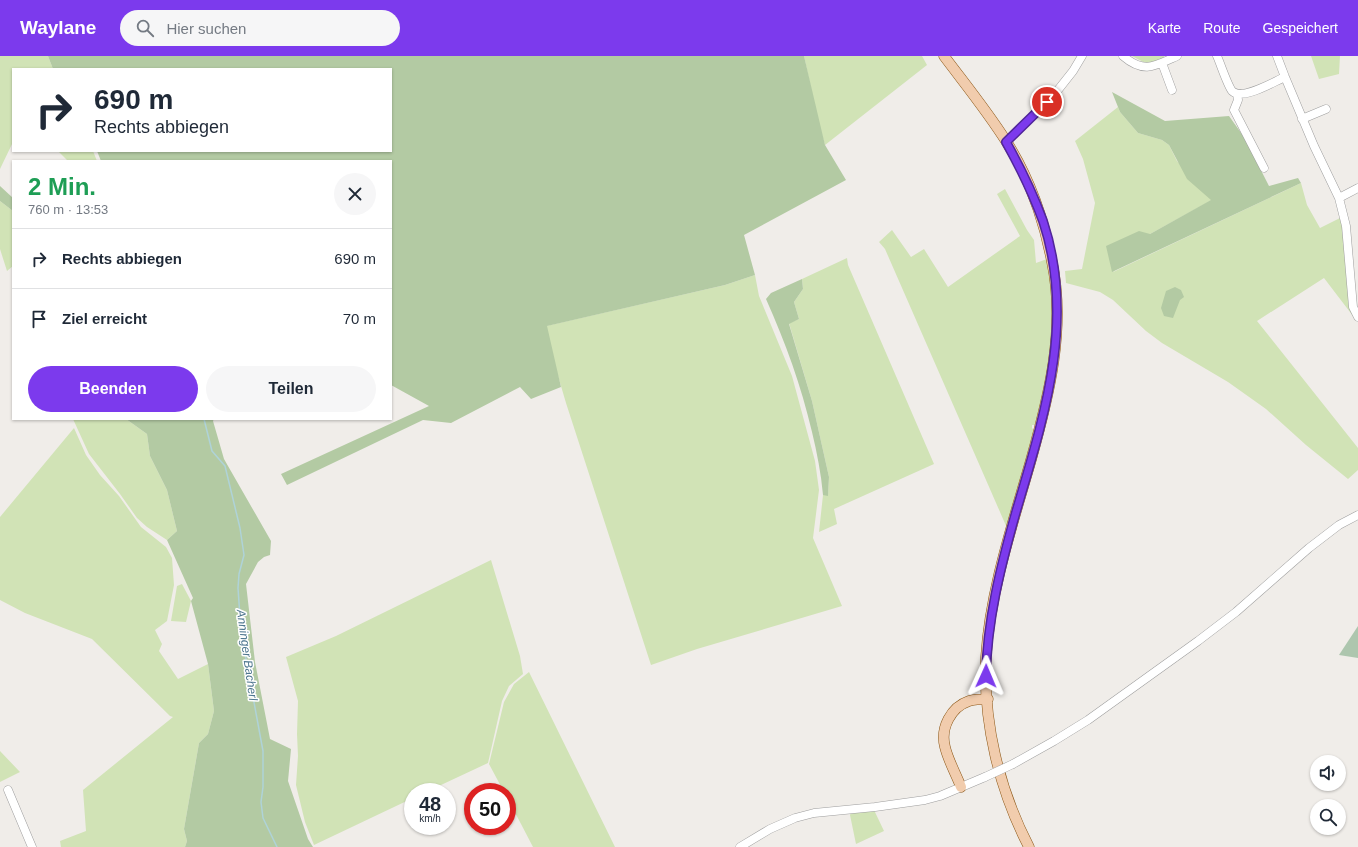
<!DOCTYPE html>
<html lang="de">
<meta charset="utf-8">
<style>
:root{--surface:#fff;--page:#f6f6f7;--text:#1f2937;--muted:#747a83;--line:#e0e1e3;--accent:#7c3aed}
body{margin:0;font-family:Arial,sans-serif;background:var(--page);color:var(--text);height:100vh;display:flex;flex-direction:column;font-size:15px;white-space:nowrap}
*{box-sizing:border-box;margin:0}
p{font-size:13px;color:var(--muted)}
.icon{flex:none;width:22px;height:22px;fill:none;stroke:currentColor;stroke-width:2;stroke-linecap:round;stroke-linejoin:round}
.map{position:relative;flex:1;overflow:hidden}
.panel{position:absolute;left:12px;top:104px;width:380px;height:260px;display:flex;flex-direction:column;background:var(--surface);border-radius:0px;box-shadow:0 1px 3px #0004}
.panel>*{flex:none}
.hud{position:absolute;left:12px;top:12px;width:380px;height:84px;border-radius:0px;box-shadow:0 1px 3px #0004;background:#fff;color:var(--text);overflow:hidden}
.controls{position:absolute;left:1310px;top:699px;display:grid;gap:8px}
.controls a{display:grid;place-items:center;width:36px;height:36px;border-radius:50%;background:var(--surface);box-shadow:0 1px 3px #0004;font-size:20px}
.speed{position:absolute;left:404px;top:727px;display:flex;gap:8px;font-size:20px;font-weight:700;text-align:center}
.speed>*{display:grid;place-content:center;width:52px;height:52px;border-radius:50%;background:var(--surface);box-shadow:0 1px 3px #0004;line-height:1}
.speed small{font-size:10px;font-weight:400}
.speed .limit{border:6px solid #d22;background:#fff;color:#111}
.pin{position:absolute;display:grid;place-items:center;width:34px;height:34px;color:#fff;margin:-17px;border:2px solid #fff;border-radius:50%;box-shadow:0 1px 4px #0007}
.me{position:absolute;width:44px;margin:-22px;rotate:1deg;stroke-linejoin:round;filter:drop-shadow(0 0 3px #0008)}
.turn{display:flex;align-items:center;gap:14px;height:84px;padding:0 16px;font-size:18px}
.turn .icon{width:52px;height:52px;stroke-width:2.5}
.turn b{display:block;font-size:28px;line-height:34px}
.round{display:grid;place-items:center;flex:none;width:42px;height:42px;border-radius:21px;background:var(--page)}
.summary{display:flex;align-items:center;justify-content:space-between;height:68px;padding:0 16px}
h1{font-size:24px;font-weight:800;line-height:30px;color:#1e9e55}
.primary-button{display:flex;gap:8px;margin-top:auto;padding:8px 16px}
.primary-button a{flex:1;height:46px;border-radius:24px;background:var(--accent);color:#fff;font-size:16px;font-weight:800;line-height:46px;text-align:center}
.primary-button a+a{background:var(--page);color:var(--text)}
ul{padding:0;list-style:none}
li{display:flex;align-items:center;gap:12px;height:60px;padding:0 16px;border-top:1px solid var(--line)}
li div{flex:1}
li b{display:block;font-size:15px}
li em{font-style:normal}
header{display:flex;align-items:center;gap:24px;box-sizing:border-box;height:56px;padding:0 20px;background:var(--accent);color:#fff}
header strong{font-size:19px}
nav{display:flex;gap:22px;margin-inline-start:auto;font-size:14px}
.search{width:280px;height:36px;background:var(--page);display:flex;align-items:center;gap:10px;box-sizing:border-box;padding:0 14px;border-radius:22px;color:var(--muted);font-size:15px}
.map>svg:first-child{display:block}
.grass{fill:#d1e3b6}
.forest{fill:#b3caa3}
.cemetery{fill:#adc6ae}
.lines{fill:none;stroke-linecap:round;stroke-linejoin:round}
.stream{stroke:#afd3d8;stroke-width:1.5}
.minor-casing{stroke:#9e9e9e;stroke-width:9}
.major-casing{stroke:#8a5514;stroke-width:11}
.minor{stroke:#fff;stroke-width:8}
.major{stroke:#f1ccad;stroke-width:10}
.minor-bridge-casing{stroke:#9e9e9e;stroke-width:9;stroke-linecap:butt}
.minor-bridge{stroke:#fff;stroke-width:8}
.route-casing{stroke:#51269a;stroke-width:10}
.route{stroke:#7c3aed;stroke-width:7}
.labels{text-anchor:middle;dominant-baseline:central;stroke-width:3;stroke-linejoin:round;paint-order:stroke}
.water-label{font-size:12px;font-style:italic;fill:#4e768f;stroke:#fff}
</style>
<header>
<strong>Waylane</strong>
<div class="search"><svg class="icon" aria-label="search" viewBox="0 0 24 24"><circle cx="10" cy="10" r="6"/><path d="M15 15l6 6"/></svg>Hier suchen</div>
<nav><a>Karte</a><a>Route</a><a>Gespeichert</a></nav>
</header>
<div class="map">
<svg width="1358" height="791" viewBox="0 0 1358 791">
<rect width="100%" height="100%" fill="#f0ede9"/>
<!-- grass -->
<path class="grass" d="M0,0h48l5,13h-40v73l-13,27z
M804,0h118l5,9 -102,80 -6,-20z
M1132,0h32v2l-15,7z
M1311,0h29l-1,18 -20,5z
M1118,51l2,5 18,21 24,7 7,5 8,16 35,39 -62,34 -37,38 188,-89 6,22 13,23 22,-11 11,99 -29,-38 -67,43 101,127v22l-10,9 -42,-34 -40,-36 -38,-27 -66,-39 -16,-12 -33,-31 -13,-8 -34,-9 -1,-12 17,-2 13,-66 -12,-44 -8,-18z
M58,95h35l4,10h-29z
M1005,133l22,41 7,10 2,23 11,-4c11,55 4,113 -12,166h-3v3l2,2 -27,98 -122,-279 -6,-7 13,-12 19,27 13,-8 24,38 72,-51 -23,-42z
M0,145l13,10v55l-6,5 -7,-22z
M847,202l1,7 86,199 -100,45 3,15 -18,8 4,-37h5l1,-18 -17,-76 -23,-78 10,-4 -5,-17 9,-13 -1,-10z
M755,219l4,21 33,80 23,85 4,29 -6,48 29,68 -145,43 -46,16 -85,-262 -10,-34 -10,-43 179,-41z
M73,363h53l21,15 3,22 17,34 10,41 -10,9 -20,-13 -10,-9 -17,-24 -31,-40z
M74,372l12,27 14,20 19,21 22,31 25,20 6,11 2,27 -7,36 -12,9 7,14 -3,7 19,28 30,-15 6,47 -6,23 -9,9 -15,86 3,12 -2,6h-124l-1,-6 26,-10 -3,-41 90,-73 -3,-1 -78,-77 -67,-26 -25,-13v-83z
M491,504l29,96 3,18 -14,12 -7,15 -14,62 -62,29h-13v6l-99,47 -9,-23 -9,-37 2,-29 -1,-22 1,-33 -12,-44 50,-21z
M182,528l9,17 -5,21 -15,-1 6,-35z
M529,616l86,175h-82l-26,-50v-5h-3l-15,-28 15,-62 10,-18z
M0,695l20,21 -20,10z
M874,754l10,21 -28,13 -6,-29 1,-3z"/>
<!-- forest -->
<path class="forest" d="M48,0h756l21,89 21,35 -102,55 11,40 -30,10 -178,41 14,61 -30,12 -11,-12 -69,36 -28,-3 -136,65 -6,-11 148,-68 -38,-21v-224h-290l-4,-10h294v-82h-338z
M1112,36l53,29 64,-5 15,21 25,49 29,-8 3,5 -189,89 -6,-26 33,-15 11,3 61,-34 -24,-21 -18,-34 -7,-5 -24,-7 -18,-21z
M0,130l13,12v13l-13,-10z
M802,223l1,10 -9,13 5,17 -10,5 23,77 17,76 -1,19 -5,-1c-2,-22 -6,-42 -11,-63 -11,-47 -26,-88 -46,-133l5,-6z
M1175,231l6,3 3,7 -4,3 -7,18 -9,-2 -3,-8 5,-17z
M126,363h88l-1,2 11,38 47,82 -1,14 -6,2 -6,5 -12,22 9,78 15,77 21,10 -3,32 20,58 5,8h-128l2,-6 -3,-12 15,-86 9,-9 6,-23 -6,-47 -17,-63 2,-3 -26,-58 10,-9 -10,-41 -17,-34 -3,-22z"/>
<!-- cemetery -->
<path class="cemetery" d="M1358,570v32l-19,-3z"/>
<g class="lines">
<!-- stream -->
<path class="stream" d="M204,363l8,32 13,15 15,62 4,27 -5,19 -1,14 3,44 22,119v36l-2,15 2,16 14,29"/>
<!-- minor casing -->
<g class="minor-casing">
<path id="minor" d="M1123,0c21,18 32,10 54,0
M1217,0c4,9 10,28 15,35 10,10 41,-9 53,-14
M1277,0l8,21 29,69 25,52 7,28 7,81 5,10
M1162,7l10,27
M1237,38l1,6 -4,10 30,58
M1302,63l24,-10
M1006,86l48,-47 19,-24 9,-15
M1339,142l19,-10
M1013,708l41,-23 34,-21 110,-79 38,-29 73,-64 30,-23 19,-10
M8,734l24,57
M740,791l30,-18 25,-11 19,-5 61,-6 50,-7 15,-4 45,-19"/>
</g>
<!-- major casing -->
<g class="major-casing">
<path id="major" d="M944,0c21,28 43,55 62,85 23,36 38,79 46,121 14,66 -3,134 -21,198 -18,63 -41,131 -45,197 -3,66 13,132 43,190
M961,731c-5,-13 -13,-27 -16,-40 -5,-19 6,-40 24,-46 6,-2 12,-2 19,-2"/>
</g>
<!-- minor -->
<use href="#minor" class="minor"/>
<!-- major -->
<use href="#major" class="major"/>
<!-- minor-bridge casing -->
<g class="minor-bridge-casing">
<path id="minor-bridge" d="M985,721l28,-13"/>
</g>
<!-- minor-bridge -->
<use href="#minor-bridge" class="minor-bridge"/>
</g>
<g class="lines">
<!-- route casing -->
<g class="route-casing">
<path id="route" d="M986,620c1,-56 15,-111 30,-164 28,-95 60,-192 27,-291 -10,-27 -23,-54 -37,-79l41,-40"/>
</g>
<!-- route -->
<use href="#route" class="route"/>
</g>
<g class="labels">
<!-- water labels -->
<g class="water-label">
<text transform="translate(247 599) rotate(82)">Anninger Bacherl</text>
</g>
</g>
</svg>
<div class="controls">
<a><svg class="icon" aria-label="sound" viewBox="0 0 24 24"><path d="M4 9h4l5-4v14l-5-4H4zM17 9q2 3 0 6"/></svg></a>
<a><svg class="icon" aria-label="search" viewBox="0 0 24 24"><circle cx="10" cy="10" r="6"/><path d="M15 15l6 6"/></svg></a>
</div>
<div class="speed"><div>48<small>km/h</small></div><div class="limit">50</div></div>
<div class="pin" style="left:1047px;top:46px;background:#d93025"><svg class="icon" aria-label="arrive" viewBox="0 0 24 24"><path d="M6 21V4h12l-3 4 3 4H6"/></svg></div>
<svg class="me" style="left:986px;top:620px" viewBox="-20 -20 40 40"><path d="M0-17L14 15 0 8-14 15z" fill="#7c3aed" stroke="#fff" stroke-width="4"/></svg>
<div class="hud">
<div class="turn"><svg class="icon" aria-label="right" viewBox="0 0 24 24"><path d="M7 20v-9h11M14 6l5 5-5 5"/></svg><div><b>690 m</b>Rechts abbiegen</div></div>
</div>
<section class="panel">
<div class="summary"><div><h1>2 Min.</h1><p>760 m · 13:53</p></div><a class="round"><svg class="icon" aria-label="close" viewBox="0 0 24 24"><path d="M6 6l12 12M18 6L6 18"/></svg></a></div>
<ul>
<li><svg class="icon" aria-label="right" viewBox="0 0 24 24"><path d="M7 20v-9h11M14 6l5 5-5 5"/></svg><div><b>Rechts abbiegen</b></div><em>690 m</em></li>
<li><svg class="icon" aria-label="arrive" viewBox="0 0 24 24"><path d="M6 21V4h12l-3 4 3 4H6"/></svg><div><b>Ziel erreicht</b></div><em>70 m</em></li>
</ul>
<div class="primary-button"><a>Beenden</a><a>Teilen</a></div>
</section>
</div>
